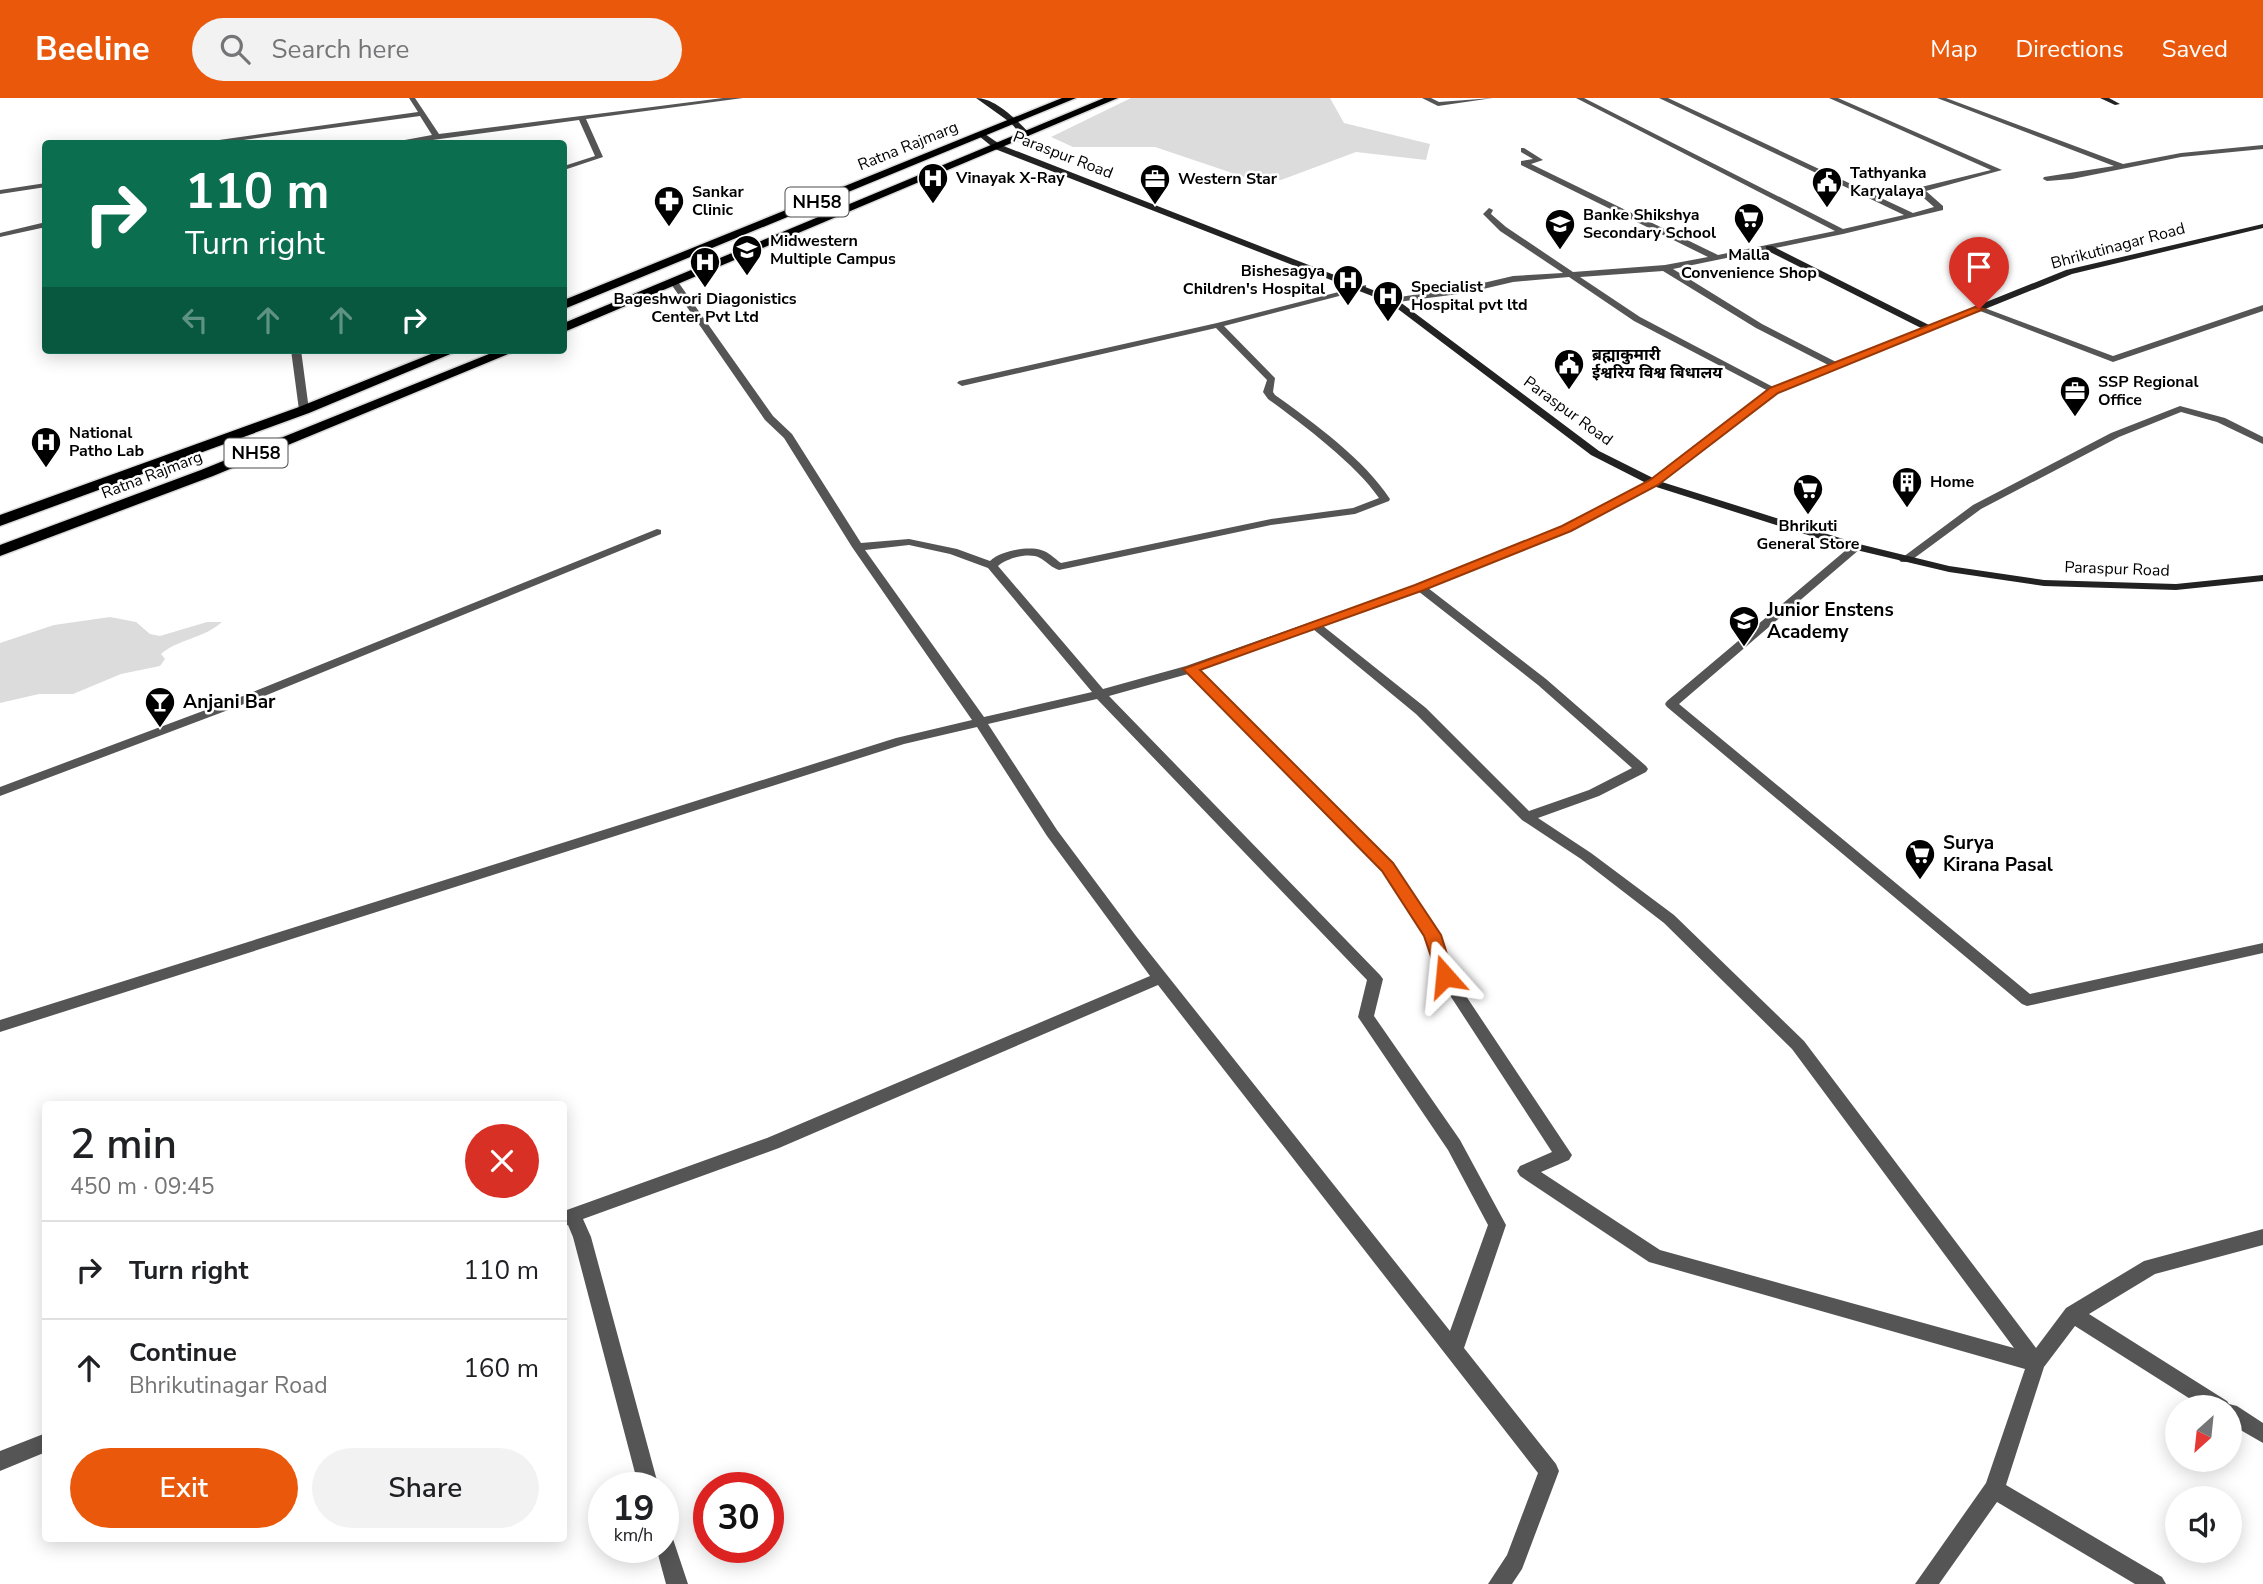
<!DOCTYPE html>
<meta charset="utf-8">
<style>
:root{--surface:#fff;--page:#f2f2f2;--text:#202124;--muted:#757577;--line:#e0e0e0;--accent:#ea580c}
body{margin:0;font-family:"Nunito Sans","Noto Sans Devanagari",sans-serif;background:var(--page);color:var(--text);height:100vh;display:flex;flex-direction:column;font-size:26px;white-space:nowrap}
*{box-sizing:border-box;margin:0}
p{font-size:23px;color:var(--muted)}
.icon{flex:none;width:38px;height:38px;fill:none;stroke:currentColor;stroke-width:2;stroke-linecap:round;stroke-linejoin:round}
.map{position:relative;flex:1;overflow:hidden}
.panel{position:absolute;left:42px;top:1003px;width:525px;height:441px;display:flex;flex-direction:column;background:var(--surface);border-radius:7px;box-shadow:0 4px 18px #0003}
.panel>*{flex:none}
.hud{position:absolute;left:42px;top:42px;width:525px;height:214px;border-radius:7px;box-shadow:0 4px 18px #0003;background:#0b6e4f;color:#fff;overflow:hidden}
.needle{width:46px;rotate:207deg}
.controls{position:absolute;left:2165px;top:1297px;display:grid;gap:14px}
.controls a{display:grid;place-items:center;width:77px;height:77px;border-radius:50%;background:var(--surface);box-shadow:0 4px 18px #0003;font-size:35px}
.speed{position:absolute;left:588px;top:1374px;display:flex;gap:14px;font-size:35px;font-weight:700;text-align:center}
.speed>*{display:grid;place-content:center;width:91px;height:91px;border-radius:50%;background:var(--surface);box-shadow:0 4px 18px #0003;line-height:1}
.speed small{font-size:18px;font-weight:400}
.speed .limit{border:10px solid #d22;background:#fff;color:#111}
.pin{position:absolute;display:grid;place-items:center;width:60px;height:60px;color:#fff;margin:-72px -30px;border-radius:50% 50% 50% 0;rotate:-45deg;box-shadow:0 0 7px #0007}
.pin .icon{rotate:45deg}
.me{position:absolute;width:77px;margin:-38px;rotate:342deg;stroke-linejoin:round;filter:drop-shadow(0 0 5px #0008)}
.turn{display:flex;align-items:center;gap:24px;height:147px;padding:0 28px;font-size:32px}
.turn .icon{width:91px;height:91px;stroke-width:2.5}
.turn b{display:block;font-size:49px;line-height:60px}
.lanes{display:flex;align-items:center;height:66px;padding:0 28px;background:#0003;justify-content:center;gap:35px;direction:ltr}
.lanes .off{opacity:.35}
.round{display:grid;place-items:center;flex:none;width:74px;height:74px;border-radius:37px;background:var(--page)}
.headline{display:flex;align-items:center;justify-content:space-between;height:119px;padding:0 28px}
h1{font-size:42px;font-weight:600;line-height:52px}
.cta{display:flex;gap:14px;margin-top:auto;padding:14px 28px}
.cta a{flex:1;height:80px;border-radius:42px;background:var(--accent);color:#fff;font-size:28px;font-weight:600;line-height:80px;text-align:center}
.cta a+a{background:var(--page);color:var(--text)}
ul{padding:0;list-style:none}
li{display:flex;align-items:center;gap:21px;height:98px;padding:0 28px;border-top:2px solid var(--line)}
li div{flex:1}
li b{display:block;font-size:26px}
li em{font-style:normal}
header{display:flex;align-items:center;gap:42px;box-sizing:border-box;height:98px;padding:0 35px;background:var(--accent);color:#fff}
header strong{font-size:33px}
nav{display:flex;gap:38px;margin-inline-start:auto;font-size:24px}
.search{width:490px;height:63px;background:var(--page);display:flex;align-items:center;gap:18px;box-sizing:border-box;padding:0 24px;border-radius:38px;color:var(--muted);font-size:26px}
.map>svg:first-child{display:block}
.green{fill:#dcdcdc}
.lines{fill:none;stroke-linecap:round;stroke-linejoin:round}
.highway-casing{stroke:#dbdbdb;stroke-width:3}
.street{fill:#555;fill-rule:evenodd}
.secondary{fill:#222;fill-rule:evenodd}
.highway{fill:#000;fill-rule:evenodd}
.route{fill:#ea580c;stroke:#983908;stroke-width:2}
.labels{text-anchor:middle;dominant-baseline:central;stroke-width:5;stroke-linejoin:round;paint-order:stroke}
.far-street-label{font-size:16px;fill:#000;stroke:#fff}
.far-poi-label{font-size:16px;font-weight:bold;fill:#000;stroke:#fff;text-anchor:start}
.shield{fill:#fff;stroke:#4c4c4c;stroke-width:2}
.shield-label{font-size:18px;font-weight:bold;fill:#000}
.poi-label{font-size:19px;font-weight:bold;fill:#000;stroke:#fff;text-anchor:start}
</style>
<header>
<strong>Beeline</strong>
<div class="search"><svg class="icon" aria-label="search" viewBox="0 0 24 24"><circle cx="10" cy="10" r="6"/><path d="M15 15l6 6"/></svg>Search here</div>
<nav><a>Map</a><a>Directions</a><a>Saved</a></nav>
</header>
<div class="map">
<svg width="2263" height="1486" viewBox="0 0 2263 1486">
<rect width="100%" height="100%" fill="#fff"/>
<!-- green -->
<path class="green" d="M1131,0h199l14,25 86,21 -4,16 -70,-8 -75,28 -37,-3 -89,-30h-82l-22,-10z
M110,519l26,5 14,12 10,2 47,-14h15c-17,16 -44,17 -61,32l4,5 -5,7 -39,8 -48,20h-34l-39,9v-60l54,-18z"/>
<g class="lines">
<!-- highway casing -->
<g class="highway-casing">
<path id="highway" d="M1062,0h14l-512,211v-9z
M1104,0h14l-554,234v-9z
M441,252h19l-151,63 -309,113v-11l299,-108z
M499,252h19l-305,126 -213,80v-11l201,-75z"/>
</g>
<!-- street -->
<path class="street" d="M409,0h6l24,36 284,-36h20l-157,21 17,38 -39,13v-4l31,-10 -16,-36 -176,24h-20l49,-9 -12,-19 -206,28h-23l227,-32z
M1422,0h9l8,4 54,-4 -55,8z
M1576,0h8l259,131 61,-14 -245,-117h9l245,115 21,-6 -17,-15v-4l74,-18 -162,-72h9l164,72 -76,21 17,15v4l-100,24 -170,35 89,55 78,40v4h-6l-78,-40 -93,-57 -83,6 60,40 137,72 2,2 -5,3 -140,-73 -65,-44 -56,5 -47,11 -76,10 -1,-2 4,-3 73,-11 47,-11 50,-3 -63,-42 -17,-17 6,-6 4,2 -2,4 15,13 67,45 92,-7 43,-8 -187,-92v-4l12,-2 -12,-7v-4h3l19,12 -12,4 187,91 117,-24z
M1937,0h9l177,66 58,-11 82,-8v4l-82,8 -109,22 -25,2 -4,-2 1,-2 70,-11z
M46,85v4l-46,7v-4z
M46,124v5l-46,10v-4z
M670,181h6l97,137 19,18 69,109 48,-4 48,10 33,12c10,-10 37,-15 51,-11 8,2 14,9 20,13l210,-44 82,-11 26,-10c-22,-33 -79,-76 -111,-99l-5,-7 4,-12 -51,-52 -254,58 -5,-3 2,-2 258,-58 149,-38v4l-142,37 51,52 -2,14 2,3c39,28 89,64 115,104l-1,2 -34,13 -84,11 -212,45c-7,-2 -12,-8 -19,-12 -11,-6 -33,0 -42,8l105,123 83,-23 230,-81 146,-58 88,-46h8v4l-88,46 -142,57 118,91 100,87 2,3 -2,3 -47,24 -61,22 53,35 83,62 130,126 232,307 30,-40 78,-47 119,-32v16l-108,29 -66,40 138,87 2,3 8,2 26,17v20l-33,-19v-17h-27l-128,-81 -31,41 -38,118 156,92 4,7h-31l-138,-82 -58,82h-24l71,-101 39,-114 -376,-107 -129,-86 -3,-5 3,-5 32,-14 -112,-172 -15,-44 -43,-66 -194,-196 -79,22 271,279 3,4 -9,37 86,124 46,85 -42,123 92,116 3,7 -37,98 -10,15h-24l19,-29 31,-82 -380,-488 -379,163 -196,71 8,18 68,251h-20l-66,-251 -5,-12 -4,1v-15l203,-73 383,-162 -103,-140 -70,-109 -73,17 -904,288v-12l896,-282 76,-18 -120,-173 -68,-109 -19,-18 -96,-139zM909,447l41,9 38,14 104,124 -108,25 -119,-167zM1418,493l120,94 94,83 -43,22 -60,21 -103,-103 -103,-82zM1313,531l103,85 106,106 59,39 83,64 128,126 222,299 -354,-98 -119,-78 28,-12 3,-5 -120,-180 -13,-40 -47,-71 -194,-194zM1097,601l270,281 -9,37 90,133 40,75 -38,106 -314,-395 -79,-106 -69,-106z
M2263,207v6l-150,51 -138,-53 7,-2 131,49z
M291,252h10l8,60 -5,3 -5,-3z
M2180,308l45,12 38,19v7l-46,-22 -36,-10 -62,25 -138,72 -72,53h-8l-2,-2 74,-55 138,-72z
M657,431l4,1v4l-409,167 -252,95v-9l243,-91z
M1856,446l6,3 -2,2 -181,155 351,290 233,-51v10l-236,53 -5,-2 -355,-297 -2,-3 2,-3 185,-156z
M46,1335v19l-46,19v-20z
M663,1429l7,3 18,54h-22l-10,-37h7z"/>
<!-- secondary -->
<path class="secondary" d="M976,0c19,0 40,21 53,35v4h-6l-12,-14z
M2100,0h9l11,6 -5,1z
M982,34l19,13 395,154 203,152 54,27 118,-89 150,-61 -155,-78v-4h6l157,79 137,-55 197,-46v4l-191,46 -295,119 -115,89 197,62 90,22 95,14 132,4 87,-9v6l-87,9 -132,-4 -95,-14 -97,-23 -202,-64 -59,-30 -201,-152 -395,-154 -16,-13z"/>
<!-- highway -->
<use href="#highway" class="highway"/>
</g>
<!-- route -->
<path class="route" d="M1975,209l9,2 -206,84 -120,92 -87,46 -147,59 -224,80 193,193 48,72 13,41 -3,4h-12l-15,-44 -42,-65 -199,-202 232,-84 147,-59 88,-46 120,-92z"/>
<!-- icons -->
<defs>
<g id="hospital-pin" transform="scale(1.575)"><path d="M0 17L-7.5 6A9.5 9.5 0 1 1 7.5 6Z" fill="#000" stroke="#fff"/><path d="M-5-5h3v3.5h4V-5h3V5h-3V1.5h-4V5h-3Z" fill="#fff"/></g>
<g id="office-pin" transform="scale(1.575)"><path d="M0 17L-7.5 6A9.5 9.5 0 1 1 7.5 6Z" fill="#000" stroke="#fff"/><path d="M-6-3h4V-5.5h4V-3h4V5H-6ZM-1-4.5V-3h2v-1.5ZM-6 0V1H6V0Z" fill="#fff"/></g>
<g id="civic-pin" transform="scale(1.575)"><path d="M0 17L-7.5 6A9.5 9.5 0 1 1 7.5 6Z" fill="#000" stroke="#fff"/><path d="M-.6-6.5H3V-4.5H.6V-3L4-1V1h2V6H-6V1h2V-1L-.6-3ZM-1.2 2.5V6h2.4V2.5Z" fill="#fff"/></g>
<g id="pharmacy-pin" transform="scale(1.575)"><path d="M0 17L-7.5 6A9.5 9.5 0 1 1 7.5 6Z" fill="#000" stroke="#fff"/><path d="M-2-6h4v4h4v4h-4v4h-4v-4h-4v-4h4Z" fill="#fff"/></g>
<g id="supermarket-pin" transform="scale(1.575)"><path d="M0 17L-7.5 6A9.5 9.5 0 1 1 7.5 6Z" fill="#000" stroke="#fff"/><path d="M-6-5.5h2.5l.6 2H6L4.5 2H-2.5L-4.4-4H-6ZM-1.5 3.2a1.3 1.3 0 1 0 .1 0ZM3 3.2a1.3 1.3 0 1 0 .1 0Z" fill="#fff"/></g>
<g id="school-pin" transform="scale(1.575)"><path d="M0 17L-7.5 6A9.5 9.5 0 1 1 7.5 6Z" fill="#000" stroke="#fff"/><path d="M0-5L7-2L0 1L-7-2ZM-4 1L0 2.5L4 1V4Q0 6-4 4Z" fill="#fff"/></g>
<g id="university-pin" transform="scale(1.575)"><path d="M0 17L-7.5 6A9.5 9.5 0 1 1 7.5 6Z" fill="#000" stroke="#fff"/><path d="M0-5L7-2L0 1L-7-2ZM-4 1L0 2.5L4 1V4Q0 6-4 4Z" fill="#fff"/></g>
<g id="building-pin" transform="scale(1.575)"><path d="M0 17L-7.5 6A9.5 9.5 0 1 1 7.5 6Z" fill="#000" stroke="#fff"/><path d="M-4-6H4V6H1V3H-1V6H-4ZM-2.5-4.3h1.7v1.8h-1.7ZM.8-4.3h1.7v1.8H.8ZM-2.5-1h1.7V.8h-1.7ZM.8-1h1.7V.8H.8Z" fill="#fff"/></g>
<g id="bar-pin" transform="scale(1.575)"><path d="M0 17L-7.5 6A9.5 9.5 0 1 1 7.5 6Z" fill="#000" stroke="#fff"/><path d="M-6-5H6L.8 .8V4.5H3.5V6h-7V4.5H-.8V.8Z" fill="#fff"/></g>
</defs>
<g fill-rule="evenodd">
<use href="#hospital-pin" x="933" y="80"/>
<use href="#office-pin" x="1155" y="81"/>
<use href="#civic-pin" x="1827" y="84"/>
<use href="#pharmacy-pin" x="669" y="103"/>
<use href="#supermarket-pin" x="1749" y="120"/>
<use href="#school-pin" x="1560" y="126"/>
<use href="#university-pin" x="747" y="152"/>
<use href="#hospital-pin" x="705" y="164"/>
<use href="#hospital-pin" x="1348" y="182"/>
<use href="#hospital-pin" x="1388" y="198"/>
<use href="#civic-pin" x="1569" y="266"/>
<use href="#office-pin" x="2075" y="293"/>
<use href="#hospital-pin" x="46" y="344"/>
<use href="#building-pin" x="1907" y="384"/>
<use href="#supermarket-pin" x="1808" y="391"/>
<use href="#school-pin" x="1744" y="523"/>
<use href="#bar-pin" x="160" y="604"/>
<use href="#supermarket-pin" x="1920" y="756"/>
</g>
<g class="labels">
<!-- far-street labels -->
<g class="far-street-label">
<text transform="translate(908 48) rotate(-22)">Ratna Rajmarg</text>
<text transform="translate(1063 57) rotate(21)">Paraspur Road</text>
<text transform="translate(2118 148) rotate(-15)">Bhrikutinagar Road</text>
<text transform="translate(1568 313) rotate(36)">Paraspur Road</text>
<text transform="translate(152 377) rotate(-21)">Ratna Rajmarg</text>
<text transform="translate(2117 471) rotate(2)">Paraspur Road</text>
</g>
<!-- far-poi labels -->
<g class="far-poi-label">
<text x="1850" y="75">Tathyanka<tspan x="1850" dy="18">Karyalaya</tspan></text>
<text x="956" y="80">Vinayak X-Ray</text>
<text x="1178" y="81">Western Star</text>
<text x="692" y="94">Sankar<tspan x="692" dy="18">Clinic</tspan></text>
<text x="1583" y="117">Banke Shikshya<tspan x="1583" dy="18">Secondary School</tspan></text>
<text x="770" y="143">Midwestern<tspan x="770" dy="18">Multiple Campus</tspan></text>
<text x="1749" y="157" text-anchor="middle">Malla<tspan x="1749" dy="18">Convenience Shop</tspan></text>
<text x="1325" y="173" text-anchor="end">Bishesagya<tspan x="1325" dy="18">Children's Hospital</tspan></text>
<text x="1411" y="189">Specialist<tspan x="1411" dy="18">Hospital pvt ltd</tspan></text>
<text x="705" y="201" text-anchor="middle">Bageshwori Diagonistics<tspan x="705" dy="18">Center Pvt Ltd</tspan></text>
<text x="1592" y="257">ब्रह्माकुमारी<tspan x="1592" dy="18">ईश्वरिय विश्व बिधालय</tspan></text>
<text x="2098" y="284">SSP Regional<tspan x="2098" dy="18">Office</tspan></text>
<text x="69" y="335">National<tspan x="69" dy="18">Patho Lab</tspan></text>
<text x="1930" y="384">Home</text>
<text x="1808" y="428" text-anchor="middle">Bhrikuti<tspan x="1808" dy="18">General Store</tspan></text>
</g>
<!-- shield labels -->
<g class="shield">
<rect x="785.5" y="89.5" width="63" height="29" rx="5"/>
<rect x="224.5" y="340.5" width="63" height="29" rx="5"/>
</g>
<g class="shield-label">
<text x="817" y="104">NH58</text>
<text x="256" y="355">NH58</text>
</g>
<!-- poi labels -->
<g class="poi-label">
<text x="1767" y="512">Junior Enstens<tspan x="1767" dy="22">Academy</tspan></text>
<text x="183" y="604">Anjani Bar</text>
<text x="1943" y="745">Surya<tspan x="1943" dy="22">Kirana Pasal</tspan></text>
</g>
</g>
</svg>
<div class="controls">
<a><svg class="needle" viewBox="-14 -14 28 28"><path d="M0-13l5 13h-10z" fill="#e53935"/><path d="M0 13l5-13h-10z" fill="#757577"/></svg></a>
<a><svg class="icon" aria-label="sound" viewBox="0 0 24 24"><path d="M4 9h4l5-4v14l-5-4H4zM17 9q2 3 0 6"/></svg></a>
</div>
<div class="speed"><div>19<small>km/h</small></div><div class="limit">30</div></div>
<div class="pin" style="left:1979px;top:211px;background:#d93025"><svg class="icon" aria-label="arrive" viewBox="0 0 24 24"><path d="M6 21V4h12l-3 4 3 4H6"/></svg></div>
<svg class="me" style="left:1445px;top:878px" viewBox="-20 -20 40 40"><path d="M0-17L14 15 0 8-14 15z" fill="#ea580c" stroke="#fff" stroke-width="4"/></svg>
<div class="hud">
<div class="turn"><svg class="icon" aria-label="right" viewBox="0 0 24 24"><path d="M7 20v-9h11M14 6l5 5-5 5"/></svg><div><b>110 m</b>Turn right</div></div>
<div class="lanes"><svg class="icon off" aria-label="left" viewBox="0 0 24 24"><path d="M17 20v-9H6M10 6l-5 5 5 5"/></svg><svg class="icon off" aria-label="ahead" viewBox="0 0 24 24"><path d="M12 20V5M6 11l6-6 6 6"/></svg><svg class="icon off" aria-label="ahead" viewBox="0 0 24 24"><path d="M12 20V5M6 11l6-6 6 6"/></svg><svg class="icon" aria-label="right" viewBox="0 0 24 24"><path d="M7 20v-9h11M14 6l5 5-5 5"/></svg></div>
</div>
<section class="panel">
<div class="headline"><div><h1>2 min</h1><p>450 m · 09:45</p></div><a class="round" style="background:#d93025;color:#fff"><svg class="icon" aria-label="close" viewBox="0 0 24 24"><path d="M6 6l12 12M18 6L6 18"/></svg></a></div>
<ul>
<li><svg class="icon" aria-label="right" viewBox="0 0 24 24"><path d="M7 20v-9h11M14 6l5 5-5 5"/></svg><div><b>Turn right</b></div><em>110 m</em></li>
<li><svg class="icon" aria-label="ahead" viewBox="0 0 24 24"><path d="M12 20V5M6 11l6-6 6 6"/></svg><div><b>Continue</b><p>Bhrikutinagar Road</p></div><em>160 m</em></li>
</ul>
<div class="cta"><a>Exit</a><a>Share</a></div>
</section>
</div>
